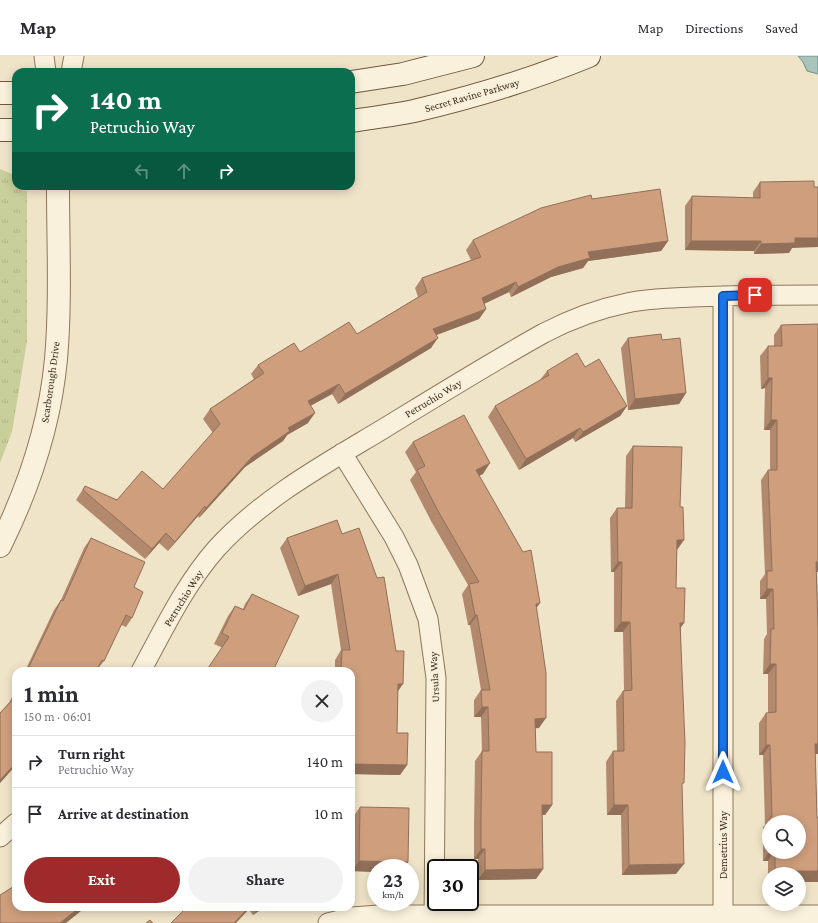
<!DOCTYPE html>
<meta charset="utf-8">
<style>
:root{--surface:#fff;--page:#f2f2f3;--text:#2b2b33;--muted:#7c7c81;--line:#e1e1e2;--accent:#9e2a2b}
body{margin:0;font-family:"Crimson Pro",serif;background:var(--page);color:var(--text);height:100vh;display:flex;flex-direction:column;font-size:15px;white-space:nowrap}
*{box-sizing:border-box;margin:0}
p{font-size:13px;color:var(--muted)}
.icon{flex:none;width:22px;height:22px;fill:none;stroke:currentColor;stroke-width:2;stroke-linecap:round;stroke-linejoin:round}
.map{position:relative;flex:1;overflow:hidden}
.side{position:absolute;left:12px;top:611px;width:343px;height:244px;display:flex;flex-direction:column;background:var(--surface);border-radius:12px;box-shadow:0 2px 10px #0003}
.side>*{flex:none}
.guide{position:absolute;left:12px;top:12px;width:343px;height:122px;border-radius:12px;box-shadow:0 2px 10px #0003;background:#0b6e4f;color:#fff;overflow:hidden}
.controls{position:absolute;left:762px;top:759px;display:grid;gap:8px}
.controls a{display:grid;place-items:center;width:44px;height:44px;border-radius:50%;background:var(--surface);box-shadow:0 2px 10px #0003;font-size:20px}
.speed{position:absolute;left:367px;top:803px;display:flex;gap:8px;font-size:20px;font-weight:700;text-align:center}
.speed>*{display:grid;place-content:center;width:52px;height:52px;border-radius:50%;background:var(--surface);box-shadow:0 2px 10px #0003;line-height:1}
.speed small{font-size:10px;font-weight:400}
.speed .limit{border:2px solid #111;border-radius:6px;background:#fff;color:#111}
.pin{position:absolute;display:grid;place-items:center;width:34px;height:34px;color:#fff;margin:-17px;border-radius:8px;box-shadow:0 2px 6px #0006}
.me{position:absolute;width:44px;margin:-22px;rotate:0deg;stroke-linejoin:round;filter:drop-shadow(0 0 3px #0008)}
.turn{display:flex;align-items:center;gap:14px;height:84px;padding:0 12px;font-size:18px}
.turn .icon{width:52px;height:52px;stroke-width:2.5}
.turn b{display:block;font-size:28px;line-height:34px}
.lanes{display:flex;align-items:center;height:38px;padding:0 12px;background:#0003;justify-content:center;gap:20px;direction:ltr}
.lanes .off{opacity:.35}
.round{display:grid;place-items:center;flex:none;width:42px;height:42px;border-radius:21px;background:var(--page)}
.summary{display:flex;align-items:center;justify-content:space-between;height:68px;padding:0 12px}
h1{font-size:24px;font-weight:700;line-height:30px}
.primary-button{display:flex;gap:8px;margin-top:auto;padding:8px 12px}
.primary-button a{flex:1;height:46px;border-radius:24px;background:var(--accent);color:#fff;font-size:16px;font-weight:700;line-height:46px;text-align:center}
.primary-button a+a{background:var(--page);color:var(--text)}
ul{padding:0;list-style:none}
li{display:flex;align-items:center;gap:12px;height:52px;padding:0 12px;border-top:1px solid var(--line)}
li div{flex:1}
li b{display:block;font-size:15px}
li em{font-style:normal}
header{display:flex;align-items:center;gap:24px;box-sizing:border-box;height:56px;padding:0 20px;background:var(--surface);border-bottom:1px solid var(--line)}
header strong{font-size:19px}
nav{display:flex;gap:22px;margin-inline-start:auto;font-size:14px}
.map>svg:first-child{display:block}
.grass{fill:url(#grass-tufts)}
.water{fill:#a9c4bc;stroke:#6f938a}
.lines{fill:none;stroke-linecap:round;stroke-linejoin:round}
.minor-casing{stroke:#8d765c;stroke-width:21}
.tertiary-casing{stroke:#8d765c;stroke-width:24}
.secondary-casing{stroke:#6f573f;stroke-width:24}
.minor{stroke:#faf1dc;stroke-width:19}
.tertiary{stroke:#faf1dc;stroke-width:22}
.secondary{stroke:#faf1dc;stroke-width:22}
.wall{fill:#b2896c;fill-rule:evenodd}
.shaded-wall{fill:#916f58}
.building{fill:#cf9f7d;stroke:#916f58}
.route-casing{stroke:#114b97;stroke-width:10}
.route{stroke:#1a73e8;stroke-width:7}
.labels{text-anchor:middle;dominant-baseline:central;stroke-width:3;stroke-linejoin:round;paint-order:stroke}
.street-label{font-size:11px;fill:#3d2e20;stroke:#f7eed8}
</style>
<header>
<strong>Map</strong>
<nav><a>Map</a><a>Directions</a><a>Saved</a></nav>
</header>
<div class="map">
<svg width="818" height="867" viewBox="0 0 818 867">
<defs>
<pattern id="grass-tufts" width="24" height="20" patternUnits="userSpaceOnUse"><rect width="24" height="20" fill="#c9cf9b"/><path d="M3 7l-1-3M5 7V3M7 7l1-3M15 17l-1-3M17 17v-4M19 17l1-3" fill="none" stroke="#aeb285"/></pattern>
</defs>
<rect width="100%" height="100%" fill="#f0e4c8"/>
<!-- grass -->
<path class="grass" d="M0,113l14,6 2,11 3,4 8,1v150l-15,91 -12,31z"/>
<!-- water -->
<path class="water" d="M798,0h20v18l-11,-3 -4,-9z"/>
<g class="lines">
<!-- minor casing -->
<g class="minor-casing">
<path id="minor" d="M44,0l2,16
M71,16l3,-16
M723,240v619
M342,397l52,84 14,28 20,54 8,59 -2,245
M141,615c23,-42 44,-87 76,-123 47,-51 108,-84 166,-119 54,-33 107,-66 161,-96 27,-14 53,-24 83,-30 21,-5 44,-5 66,-6 42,-2 83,-2 125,-2
M0,781l16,-14
M328,867l24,-6 27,-2h439"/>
</g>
<!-- tertiary casing -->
<g class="tertiary-casing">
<path id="tertiary" d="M0,490c29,-59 50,-121 56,-187 5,-57 2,-116 2,-173"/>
</g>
<!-- secondary casing -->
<g class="secondary-casing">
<path id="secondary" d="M351,26l52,-8 70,-18
M0,37h16
M351,65c21,-3 43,-6 63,-10 60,-14 119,-32 175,-55
M0,74h16"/>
</g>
<!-- minor -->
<use href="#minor" class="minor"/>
<!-- tertiary -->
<use href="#tertiary" class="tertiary"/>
<!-- secondary -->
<use href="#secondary" class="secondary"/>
</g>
<!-- wall -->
<path class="wall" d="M760,126l32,66 -3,5 -35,1v-3l-69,-1v-44l7,-10 61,2v-6z
M592,143l76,42 -7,10 -73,10 -5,7 -32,9 -40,20 -2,-5 -25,12 2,5 -7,10 -43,16 -5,13 -93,56 -6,-10 -22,12 -2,17 -21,12 -4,6 -38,26 -46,51 -1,-2 -30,35 -9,-8 -14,16 -69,-59 9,-14 32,14 46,-11 50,-56 -10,-14 7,-10 44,-30 -3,-5 7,-9 99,-31 61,-37 -3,-9 7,-10 49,-18 -5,-10 7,-10z
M818,268v248h-1l1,57v125h-3l2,64h1v64h-19v-8h-30v7h-1v-20h-5v-34l2,-2 -2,-70h-4v-32l7,-10h2v-39h-5l1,-35 3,-5 -1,-35h-6v-18l5,-7 -4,-94 7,-10h2v-40h-6l1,-42 -4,1 -1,-33 8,-10h6v-11l7,-10zM769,766h30v30h-30z
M628,282l34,2 24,53 -7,11 -51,6 -7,-62z
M585,311l42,39 -7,10 -45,26 -2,-4 -54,32 -31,-53 7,-11 45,-26 7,-9z
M413,386l70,32 -4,1 57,134 3,119h-4l1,24 16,53 -7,10h-3l1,54 -7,10 -58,1v-21h-4v-33l1,-65 7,-10 -1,-34h-7v-17l7,-10 -11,-65h-2l-6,-31 6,-9 -37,-64 -21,-41 6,-8 -11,-20z
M633,390l44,104 -1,38 5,40 1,159 -6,87 -54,1 -1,-60h-14l-1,-53 7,-11h4l-1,-50 7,-10h1l-1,-59h-9v-60h-3l-1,-54 7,-10h8l1,-52z
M337,464l61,171 -1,42 10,32 -7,10 -49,-1v-103h-16v-11l6,-10 -10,-66 -33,12 -18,-48 7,-10z
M91,482l43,49 -2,31 -6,9 -5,-2 -17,36 -8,10h-71l29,-61 7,-10 23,-52z
M252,538l21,77 -59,-27 14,-28 7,-10 8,3 2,-5z
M16,633v76l-16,18v-70l9,-10z
M360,751l48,55 -4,6h-28v4l-24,-1 1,-54z
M187,851h78l-12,8 -4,-5z"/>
<!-- shaded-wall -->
<path class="shaded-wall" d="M795,182h23v9l-26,1 -3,5 -35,1 7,-10z
M668,185l-7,10 -73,10 -5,7 -32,9 -40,20 7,-10 70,-35z
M691,185h70l-7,10 -69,-1z
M516,226l-7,10 -34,16 7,-10z
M486,253l-7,10 -53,20 7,-10z
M438,282l-7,10 -93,56 7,-10z
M768,322h4l-7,10 -4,1z
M339,328l-7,10 -31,17 7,-10z
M686,337l-7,11 -51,6 7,-11z
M627,350l-7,10 -45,26 8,-10z
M315,357l-7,10 -21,12 -4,6 -38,26 -46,51 7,-10 46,-51 36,-29z
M771,364h6l-7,10h-6z
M580,372l-7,10 -54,32 7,-11z
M490,407l-7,11 -14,7 7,-11z
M205,450l-7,10 -30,35 7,-9z
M166,477l-7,10 -14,16 7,-10z
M677,484h7l-7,10z
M618,506h4l-8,10h-3z
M816,506h2v10h-9z
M338,518l-7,10 -33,12 7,-10z
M767,533h6l-7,10h-6z
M540,547l-7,10 3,-9z
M475,559h2l-7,10h-2z
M621,566h9l-7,10h-9z
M680,567h4l-7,10z
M770,608h6l-8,10h-5z
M398,628h5l-7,10z
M482,651h6l-7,10h-7z
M546,662l-7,10 -11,1 7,-10z
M815,688h3v10h-10z
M766,689h4l-7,10h-4z
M16,707v2l-16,18v-3z
M351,708l56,1 -7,10 -49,-1z
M542,749h10l-7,10h-10z
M614,749h14l-7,10h-14z
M481,793h4l-7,10h-4z
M769,796h5l-6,9h-5z
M359,805l49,1 -4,6h-28v4l-24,-1z
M684,808l-8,10 -54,1 7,-10z
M543,813l-7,10 -58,1 7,-10z
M775,815h43v11h-19v-8h-26z
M80,851h6l-20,16h-6z
M249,851h2l-15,16h-2z
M259,851h6l-12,8z"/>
<!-- building -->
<path class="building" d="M814,125v6h4v51h-23v5l-34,1v-3h-70l1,-45 68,2v-16z
M660,133l8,52 -80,11 2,6 -32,9 -40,20 -2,-5 -34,16 4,11 -53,20 5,9 -93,56 -6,-10 -31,17 7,12 -27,15 2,3 -38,26 -46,51 -1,-2 -30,36 -9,-9 -14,16 -69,-59 2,-4 32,14 25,-29 21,18 57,-65 -10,-15 54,-36 -6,-8 36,-22 6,9 49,-30 8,12 70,-42 -5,-14 59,-21 -8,-17 68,-32 50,-13 1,4z
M818,268v238h-2l2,67v115h-3l2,74h1v53h-43v-19h24v-30h-29v-5h2l-2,-72h-4v-32l10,-1v-48h-6l1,-35h3l-1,-40h-6v-18h5l-4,-101h9v-50h-6l1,-42h-4v-32h14l-1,-21z
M661,278l1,6 18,-2 6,55 -51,6 -7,-61z
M577,297l8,14 14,-8 28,47 -44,26 -3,-4 -54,31 -31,-53 54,-31 -2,-4z
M464,359l26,48 -14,7 47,82 8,-2 9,53 -4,1 10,69v45l-11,1 1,33h16v53h-10l1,64 -58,1v-21h-4v-33l1,-65h7l-1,-44h-6l-1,-17h9l-13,-75h-2l-6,-31 10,-2 -41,-71 -21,-41 8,-4 -12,-24z
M633,390l49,1 -2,60h3l1,33h-7l-1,48h9l-1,35h-4l5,120 -1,40h-2l2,81 -55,1 -1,-60h-14l-1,-54h11l-1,-60 9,-1 -2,-68h-9l1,-60h-4l-1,-54h15z
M337,464l5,14 17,-6 18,50 7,-1 12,74h8l-1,33h-5l-1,49h11l-1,32 -56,-1v-93h-10l1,-21h8l-12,-76 -33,12 -18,-48z
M91,482l54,24 -11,25 9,5 -11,26 -6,-3 -22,46 -2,-1 -6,11h-69l34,-71 2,1z
M252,538l47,22 -26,55h-67l23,-34 -7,-4 13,-27 9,4z
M16,637v70l-16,17v-67l14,-15z
M360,751l49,1 -1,54 -49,-1z
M16,829v22h64l-20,16h-60v-28z
M187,851h62l-15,16h-63z
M150,864l3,3h-7z"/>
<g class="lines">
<!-- route casing -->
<g class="route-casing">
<path id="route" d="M723,716v-476l32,-1"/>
</g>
<!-- route -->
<use href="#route" class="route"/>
</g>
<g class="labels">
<!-- street labels -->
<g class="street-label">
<text transform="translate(472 39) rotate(-16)">Secret Ravine Parkway</text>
<text transform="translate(50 326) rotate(-82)">Scarborough Drive</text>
<text transform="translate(433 342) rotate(-31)">Petruchio Way</text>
<text transform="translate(183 542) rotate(-58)">Petruchio Way</text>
<text transform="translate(434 621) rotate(-93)">Ursula Way</text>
<text transform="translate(723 789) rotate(-90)">Demetrius Way</text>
</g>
</g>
</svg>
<div class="controls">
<a><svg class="icon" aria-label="search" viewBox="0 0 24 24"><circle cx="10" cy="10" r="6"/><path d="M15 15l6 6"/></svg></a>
<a><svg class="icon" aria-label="layers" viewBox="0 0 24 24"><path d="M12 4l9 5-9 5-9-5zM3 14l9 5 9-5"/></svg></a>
</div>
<div class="speed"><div>23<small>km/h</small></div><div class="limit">30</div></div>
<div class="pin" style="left:755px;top:239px;background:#d93025"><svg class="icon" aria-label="arrive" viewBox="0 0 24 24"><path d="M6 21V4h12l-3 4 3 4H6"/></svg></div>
<svg class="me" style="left:723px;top:716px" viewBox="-20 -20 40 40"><path d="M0-17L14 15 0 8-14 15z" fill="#1a73e8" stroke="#fff" stroke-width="4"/></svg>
<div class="guide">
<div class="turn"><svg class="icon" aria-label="right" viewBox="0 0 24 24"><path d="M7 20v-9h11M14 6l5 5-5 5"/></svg><div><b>140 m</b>Petruchio Way</div></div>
<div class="lanes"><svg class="icon off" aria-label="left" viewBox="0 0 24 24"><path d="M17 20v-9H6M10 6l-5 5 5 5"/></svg><svg class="icon off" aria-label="ahead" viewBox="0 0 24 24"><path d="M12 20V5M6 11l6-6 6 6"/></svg><svg class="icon" aria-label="right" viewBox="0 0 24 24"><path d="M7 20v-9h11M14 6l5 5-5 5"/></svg></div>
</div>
<section class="side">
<div class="summary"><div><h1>1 min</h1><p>150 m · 06:01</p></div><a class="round"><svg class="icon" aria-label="close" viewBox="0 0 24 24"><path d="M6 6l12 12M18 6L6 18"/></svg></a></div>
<ul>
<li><svg class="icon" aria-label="right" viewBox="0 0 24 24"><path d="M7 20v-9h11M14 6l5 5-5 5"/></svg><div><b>Turn right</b><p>Petruchio Way</p></div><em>140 m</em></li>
<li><svg class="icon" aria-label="arrive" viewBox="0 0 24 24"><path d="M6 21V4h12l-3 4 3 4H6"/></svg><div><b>Arrive at destination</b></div><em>10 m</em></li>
</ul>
<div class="primary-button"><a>Exit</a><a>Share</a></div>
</section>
</div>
